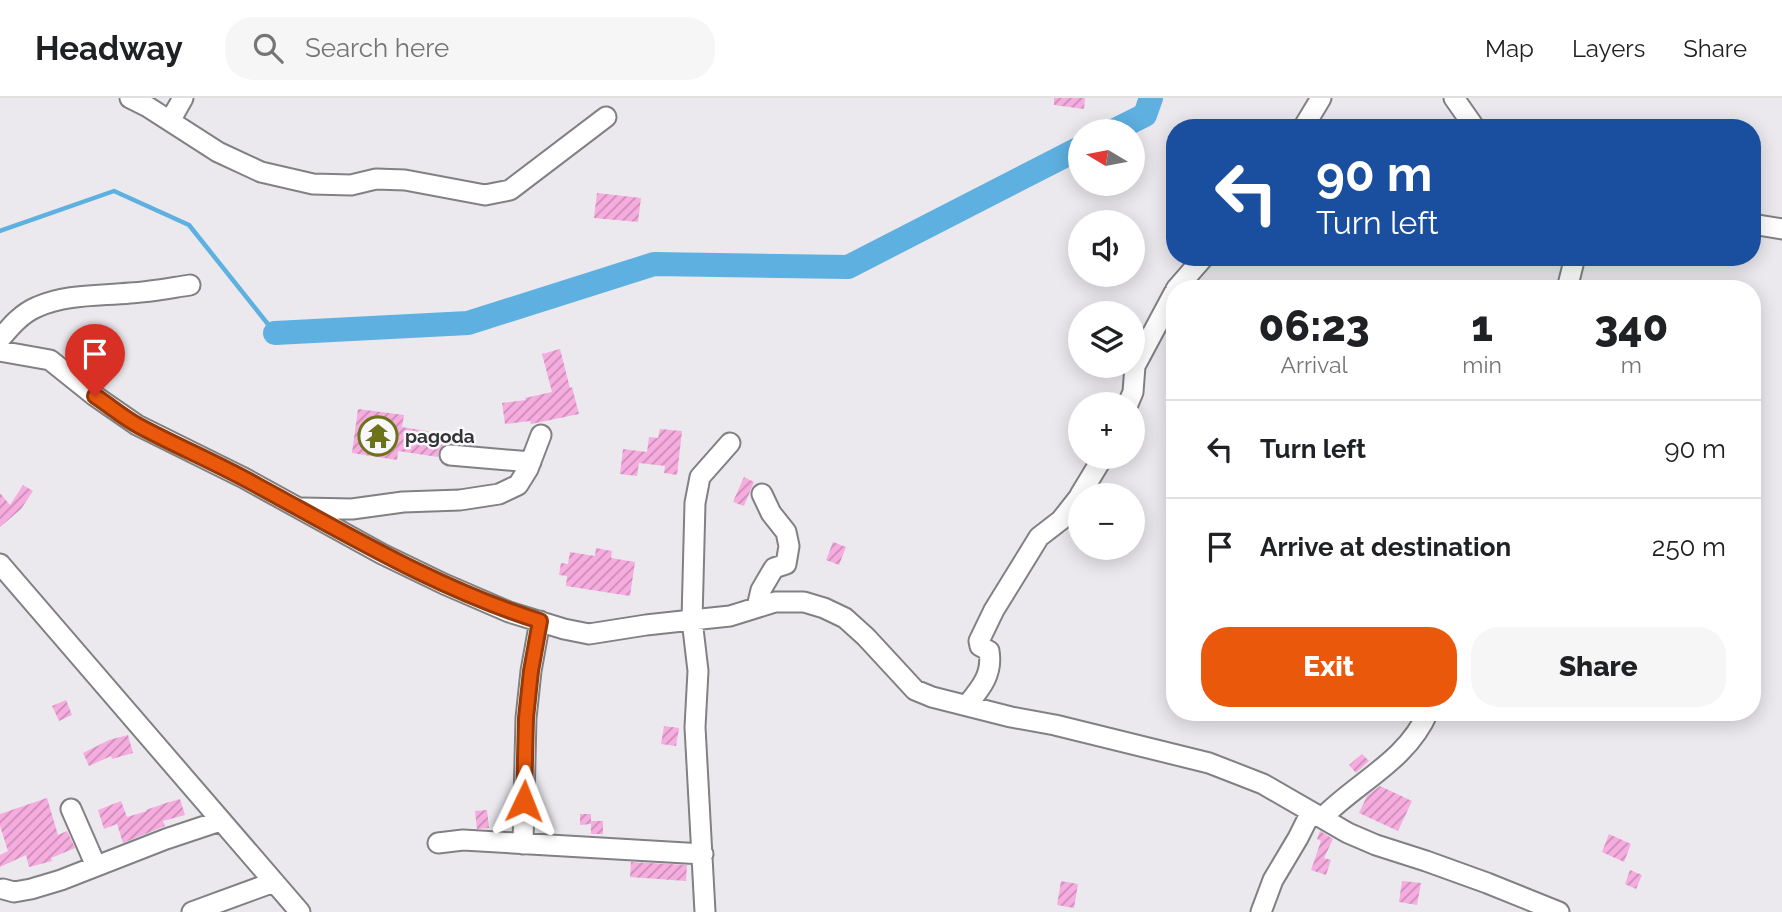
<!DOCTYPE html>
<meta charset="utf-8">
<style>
:root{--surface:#fff;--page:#f6f6f6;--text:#202124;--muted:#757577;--line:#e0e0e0;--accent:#ea580c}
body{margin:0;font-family:Raleway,sans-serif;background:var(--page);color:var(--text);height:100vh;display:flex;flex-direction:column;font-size:26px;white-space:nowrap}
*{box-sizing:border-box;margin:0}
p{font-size:23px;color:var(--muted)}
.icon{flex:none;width:38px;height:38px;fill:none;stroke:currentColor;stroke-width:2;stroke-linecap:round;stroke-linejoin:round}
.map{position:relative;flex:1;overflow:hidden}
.panel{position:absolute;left:1166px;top:182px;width:595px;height:441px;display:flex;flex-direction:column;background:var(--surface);border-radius:28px;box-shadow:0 4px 18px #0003}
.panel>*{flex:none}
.top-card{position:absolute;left:1166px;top:21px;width:595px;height:147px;border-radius:28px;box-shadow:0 4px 18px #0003;background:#1a4fa0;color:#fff;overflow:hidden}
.needle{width:46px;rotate:280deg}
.controls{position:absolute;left:1068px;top:21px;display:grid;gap:14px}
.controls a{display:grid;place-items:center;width:77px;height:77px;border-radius:50%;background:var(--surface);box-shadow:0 4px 18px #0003;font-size:35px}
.pin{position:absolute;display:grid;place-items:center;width:60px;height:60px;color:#fff;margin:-72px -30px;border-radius:50% 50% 50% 0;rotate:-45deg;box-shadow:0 0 7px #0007}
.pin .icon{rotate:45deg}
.me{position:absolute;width:77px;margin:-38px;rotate:2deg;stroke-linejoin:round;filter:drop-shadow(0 0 5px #0008)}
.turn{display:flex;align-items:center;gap:24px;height:147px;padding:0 35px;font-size:32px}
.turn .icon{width:91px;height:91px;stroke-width:2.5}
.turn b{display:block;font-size:49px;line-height:60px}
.eta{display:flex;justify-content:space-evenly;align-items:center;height:119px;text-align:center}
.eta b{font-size:42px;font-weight:800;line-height:49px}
.primary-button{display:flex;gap:14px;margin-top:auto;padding:14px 35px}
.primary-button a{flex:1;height:80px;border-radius:28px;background:var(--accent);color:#fff;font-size:28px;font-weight:800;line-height:80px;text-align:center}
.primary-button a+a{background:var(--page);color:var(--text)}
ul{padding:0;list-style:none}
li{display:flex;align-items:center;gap:21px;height:98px;padding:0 35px;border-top:2px solid var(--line)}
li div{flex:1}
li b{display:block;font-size:26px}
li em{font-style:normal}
header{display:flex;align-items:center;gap:42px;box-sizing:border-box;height:98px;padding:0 35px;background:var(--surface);border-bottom:2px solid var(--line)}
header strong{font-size:33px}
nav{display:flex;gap:38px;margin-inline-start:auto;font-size:24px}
.search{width:490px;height:63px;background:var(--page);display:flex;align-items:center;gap:18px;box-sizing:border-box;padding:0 24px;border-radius:28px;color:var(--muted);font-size:26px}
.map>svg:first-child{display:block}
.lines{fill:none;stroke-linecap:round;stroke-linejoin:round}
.stream{stroke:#5eb0e0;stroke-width:4.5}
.river{stroke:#5eb0e0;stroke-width:24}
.building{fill:url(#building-hatch)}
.minor-casing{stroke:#818083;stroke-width:23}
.minor{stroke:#fff;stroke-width:19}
.route-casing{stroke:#983908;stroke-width:18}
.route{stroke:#ea580c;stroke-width:12}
.labels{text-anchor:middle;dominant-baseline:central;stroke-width:5;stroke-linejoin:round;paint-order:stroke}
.poi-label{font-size:19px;font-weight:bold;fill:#343435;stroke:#f8f7fb;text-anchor:start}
</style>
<header>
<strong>Headway</strong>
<div class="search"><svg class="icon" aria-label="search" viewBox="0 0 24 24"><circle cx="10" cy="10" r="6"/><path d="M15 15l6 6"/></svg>Search here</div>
<nav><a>Map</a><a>Layers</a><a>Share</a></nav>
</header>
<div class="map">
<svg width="1782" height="814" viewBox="0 0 1782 814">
<defs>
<pattern id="building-hatch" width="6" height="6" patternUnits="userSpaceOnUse" patternTransform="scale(1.75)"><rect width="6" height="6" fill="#f6acdf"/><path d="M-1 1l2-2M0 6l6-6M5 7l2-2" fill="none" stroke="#c88db6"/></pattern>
</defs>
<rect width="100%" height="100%" fill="#ebe9ee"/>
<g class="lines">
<!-- stream -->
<path class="stream" d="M0,133l114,-40 75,34 86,108"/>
<!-- river -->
<path class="river" d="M1113,33l32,-16 6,-17
M275,235l193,-10 186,-59 194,3 232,-119"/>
</g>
<!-- building -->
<path class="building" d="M1054,0h31l-1,11 -30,-4z
M597,95l44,5 -3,24 -44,-4z
M560,251l10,39 2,-1 7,27 -48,10 -1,-3 -25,3 -3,-21 24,-3 -1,-2 27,-6 -10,-38z
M358,311l46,6 -2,12 42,7 -1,12 -5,7v4l-40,-6 -1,9 -45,-7z
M660,331l22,2 -5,44 -13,-2 1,-7 -26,-3 -2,13 -17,-2 3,-25 24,3 2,-15 9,1z
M744,379l10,5 -10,24 -11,-4z
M23,387l10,6 -12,18 -21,18v-34l10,12z
M833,444l13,5 -7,18 -13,-5z
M596,450l16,3 -1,7 24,4 -5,34 -64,-10 1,-10 -8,-1 2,-12 7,1 2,-12 25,4z
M66,602l6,15 -13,6 -7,-15z
M664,628l15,2 -3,18 -15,-2z
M128,637l5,18 -21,6 -1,-3 -22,10 -6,-13 26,-13z
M1362,656l7,7 -13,12 -7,-8z
M1380,688l32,15 -14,30 -39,-18 8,-17z
M47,700l11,37 9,-4 8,17 -24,10 1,3 -23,6 -3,-12 -26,12v-12l8,-4 -8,-25v-12z
M180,701l5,16 -22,6 2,5 -42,17 -6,-19 -13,5 -6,-19 23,-9 6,16 20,-6 -1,-1 20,-7z
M487,712l2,18 -12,1 -2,-18z
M580,716h11v7h12v13h-12v-10l-11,1z
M1320,733l13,8 -9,19 7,2 -5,15 -15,-5 10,-29 -4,-2z
M1609,736l22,10 -7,18 -22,-10z
M631,764l56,3 -1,16 -56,-4z
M1630,772l12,5 -6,14 -11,-5z
M1061,783l17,3 -4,24 -17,-3z
M1402,783l19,2 -4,22 -18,-3z"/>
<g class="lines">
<!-- minor casing -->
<g class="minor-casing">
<path id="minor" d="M130,0l18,9 70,45 43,20 52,12 38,1 25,-6 29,1 80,15 25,-5 96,-73
M1454,0l21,30
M170,23l13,-23
M1303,30l18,-30
M1752,126l30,5
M1176,191l28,-32
M1567,191l8,-32
M0,241c10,-12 22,-26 37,-32 29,-13 62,-11 93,-14 20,-1 40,-5 60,-8
M0,253l50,9 45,36 42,29 107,53 138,76 62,30 65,28 55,17 25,5 57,-9 46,-5 3,-117 5,-26 30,-34
M1128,306l5,-12 2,-26 39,-73
M450,357l81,7
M1080,397l23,-38
M303,410l49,1 51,-7 57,-2 39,-6 19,-9 10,-16 13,-34
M0,466l300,348
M757,509l4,-17 13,-22 12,-4 3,-18 -3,-14 -15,-19 -9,-19
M967,607c14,-17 26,-31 22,-54l-9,-5 -1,-5 15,-31 45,-73 22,-17 19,-24
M71,711l25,57
M1322,720c35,-36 85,-57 106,-106
M438,745l25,-3 240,14
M523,746l3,-126 5,-47 9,-50
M3,791l11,3 17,-3 30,-9 105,-41 54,-18
M192,814l82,-30
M705,814l-10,-185 3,-56 -6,-51 38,-4 45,-14h29l20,6 21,10 21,19 49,53 17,7 79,20 44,8 154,38 54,21 85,49 28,12 50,16 61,22 72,29
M1261,814l12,-32 25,-42 13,-26"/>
</g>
<!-- minor -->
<use href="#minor" class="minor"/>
</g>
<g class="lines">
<!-- route casing -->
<g class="route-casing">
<path id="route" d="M95,298c15,10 29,22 44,30 39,21 80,38 119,60 92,50 182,104 282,135l-9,50 -5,47 -2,83"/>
</g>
<!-- route -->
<use href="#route" class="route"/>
</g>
<!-- icons -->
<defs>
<g id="temple-ring" transform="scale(2.0125)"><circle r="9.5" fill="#f8f7fb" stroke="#6d731b" stroke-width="1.5"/><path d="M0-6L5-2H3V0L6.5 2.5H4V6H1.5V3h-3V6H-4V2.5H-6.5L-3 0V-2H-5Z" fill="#6d731b"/></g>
</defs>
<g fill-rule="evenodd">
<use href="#temple-ring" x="378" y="338"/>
</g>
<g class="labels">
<!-- poi labels -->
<g class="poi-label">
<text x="405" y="338">pagoda</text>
</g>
</g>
</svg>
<div class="controls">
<a><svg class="needle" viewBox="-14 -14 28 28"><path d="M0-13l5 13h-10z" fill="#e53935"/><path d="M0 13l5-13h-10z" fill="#757577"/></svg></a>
<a><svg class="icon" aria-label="sound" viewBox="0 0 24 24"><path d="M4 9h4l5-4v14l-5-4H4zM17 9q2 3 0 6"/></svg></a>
<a><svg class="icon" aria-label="layers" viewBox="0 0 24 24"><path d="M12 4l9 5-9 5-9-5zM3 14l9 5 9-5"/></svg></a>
<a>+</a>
<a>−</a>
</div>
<div class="pin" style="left:95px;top:298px;background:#d93025"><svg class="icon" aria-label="arrive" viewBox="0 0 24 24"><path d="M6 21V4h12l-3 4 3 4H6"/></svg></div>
<svg class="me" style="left:524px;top:703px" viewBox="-20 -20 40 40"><path d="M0-17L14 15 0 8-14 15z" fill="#ea580c" stroke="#fff" stroke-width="4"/></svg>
<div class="top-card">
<div class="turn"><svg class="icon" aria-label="left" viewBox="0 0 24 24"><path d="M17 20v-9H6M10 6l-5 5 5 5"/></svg><div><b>90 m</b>Turn left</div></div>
</div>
<section class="panel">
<div class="eta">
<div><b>06:23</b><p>Arrival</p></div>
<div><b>1</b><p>min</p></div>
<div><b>340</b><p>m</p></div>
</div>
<ul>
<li><svg class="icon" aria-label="left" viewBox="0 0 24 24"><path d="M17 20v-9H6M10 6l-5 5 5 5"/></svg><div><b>Turn left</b></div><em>90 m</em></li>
<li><svg class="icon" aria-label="arrive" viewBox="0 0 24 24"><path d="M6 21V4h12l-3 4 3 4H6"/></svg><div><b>Arrive at destination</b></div><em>250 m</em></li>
</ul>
<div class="primary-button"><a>Exit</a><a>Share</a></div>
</section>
</div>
